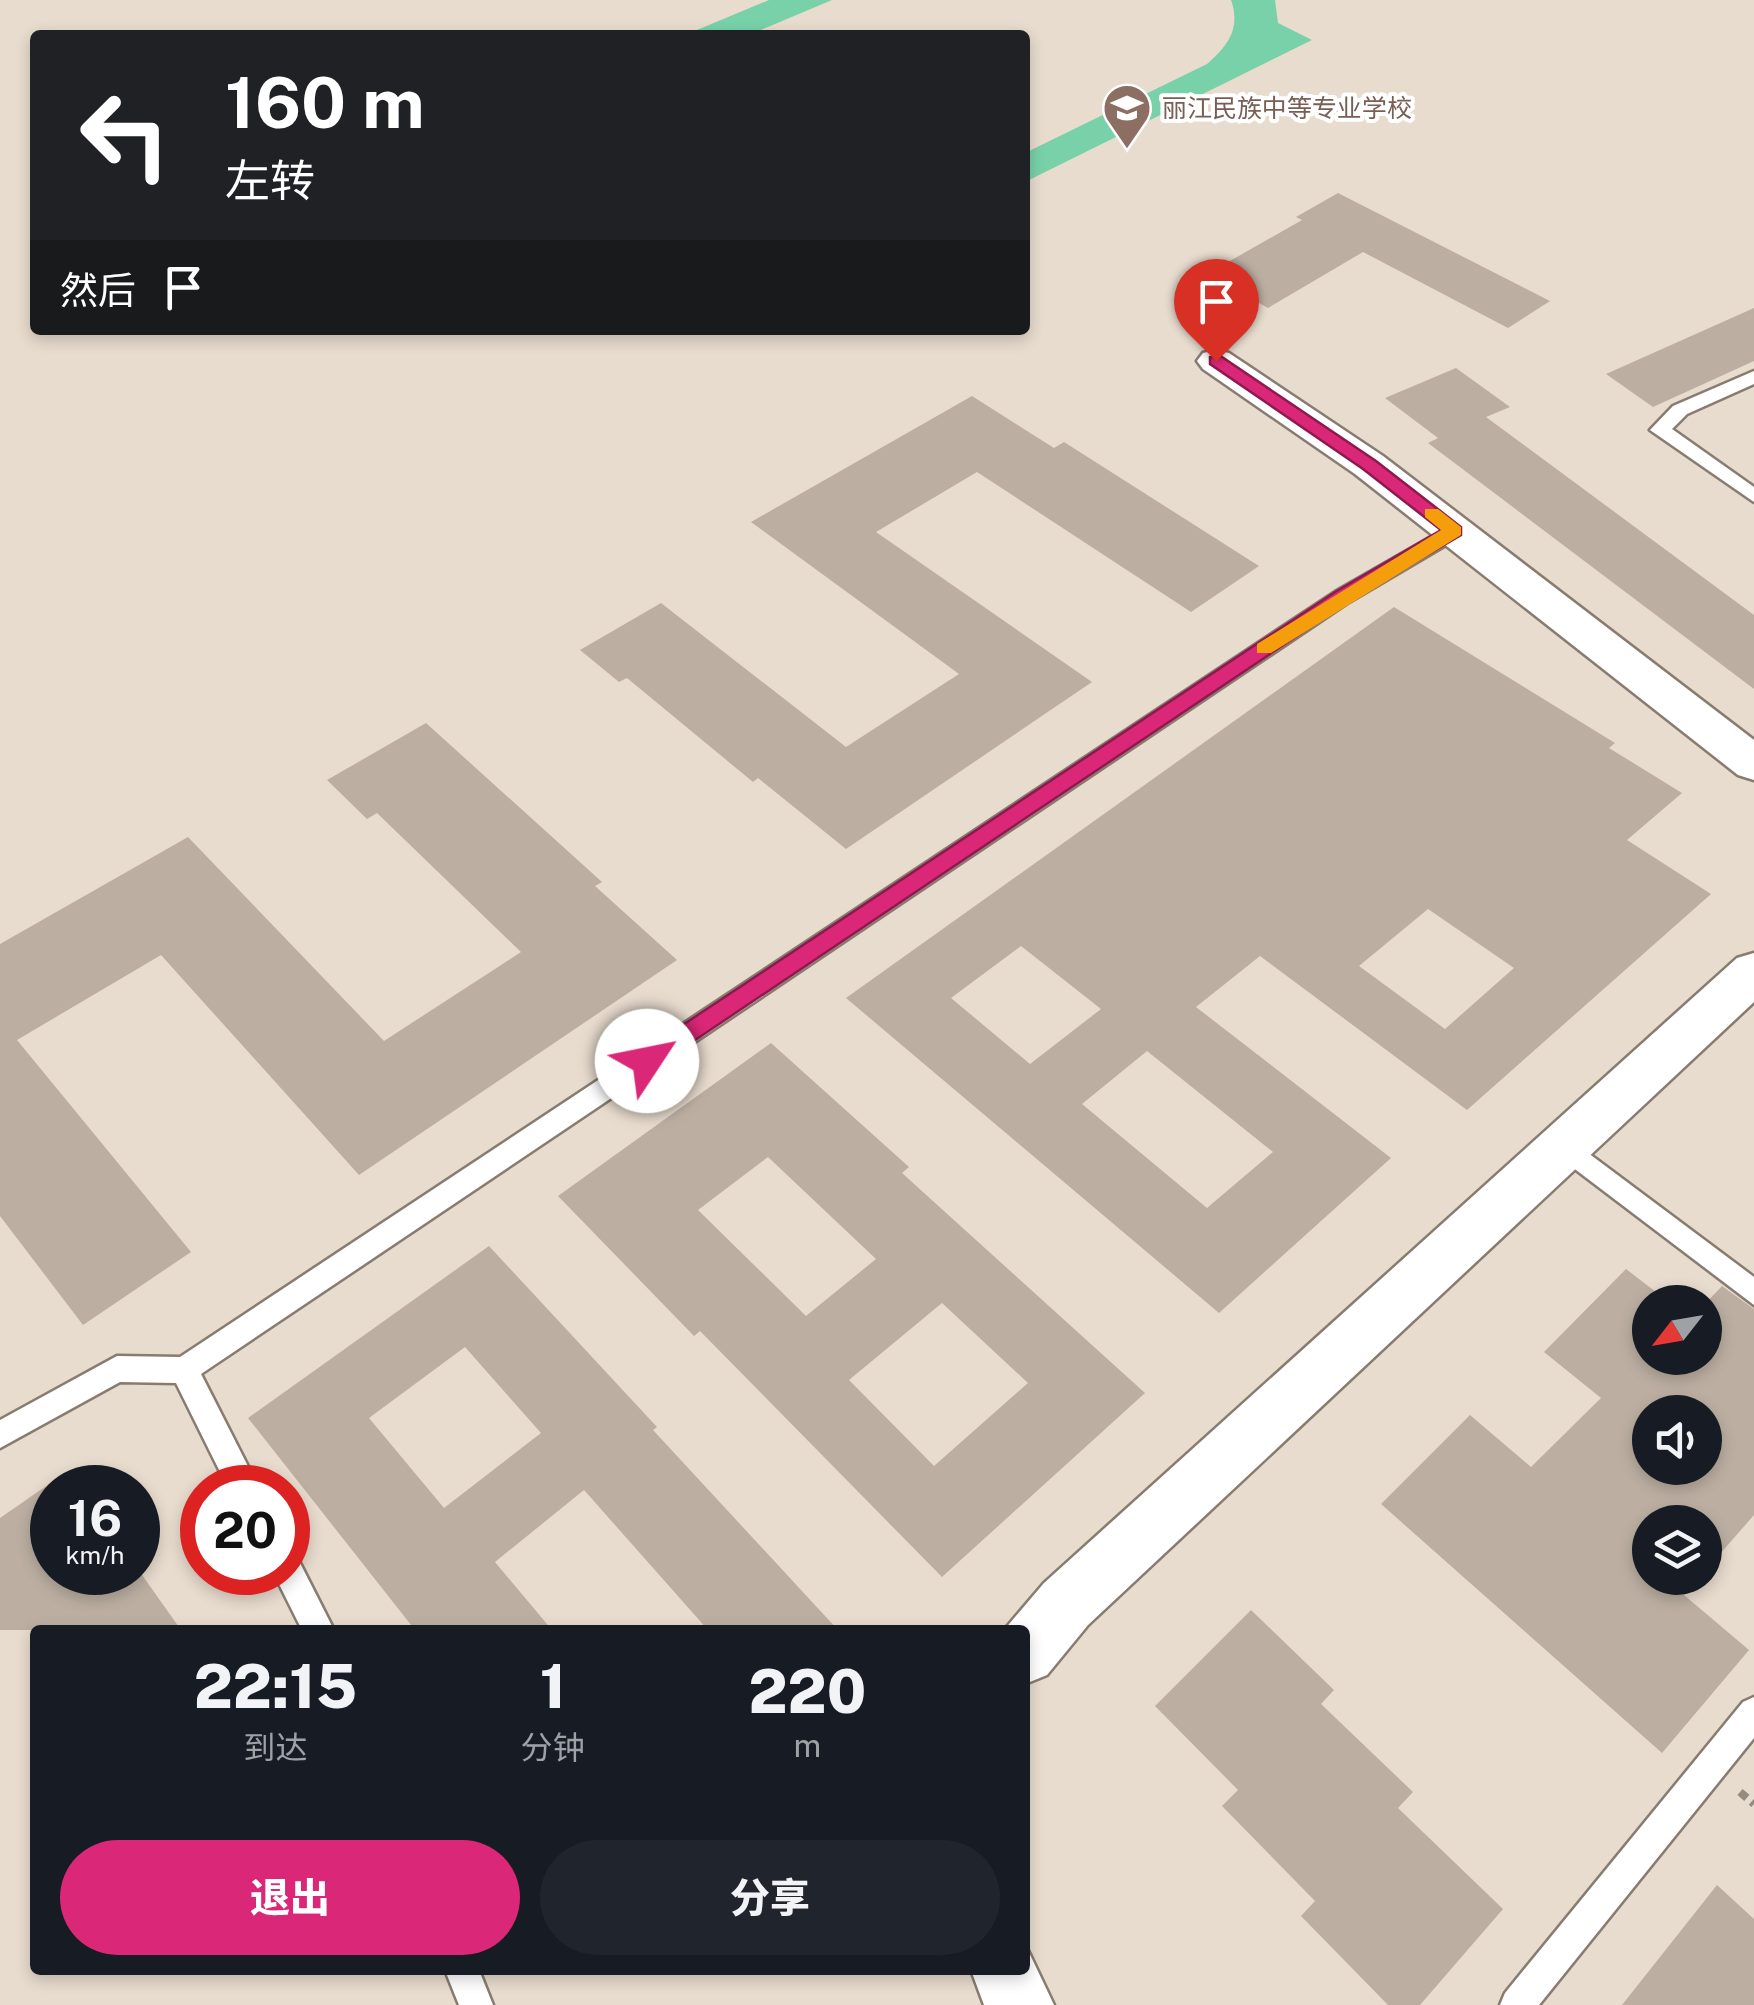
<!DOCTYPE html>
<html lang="zh">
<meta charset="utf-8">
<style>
:root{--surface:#171b24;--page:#20242c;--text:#f1f3f6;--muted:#9ea1a6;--accent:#db2777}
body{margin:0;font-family:"Public Sans","Noto Sans SC",sans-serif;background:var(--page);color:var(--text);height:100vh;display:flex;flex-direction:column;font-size:38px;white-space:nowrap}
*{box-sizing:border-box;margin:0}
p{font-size:32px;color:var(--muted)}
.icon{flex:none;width:55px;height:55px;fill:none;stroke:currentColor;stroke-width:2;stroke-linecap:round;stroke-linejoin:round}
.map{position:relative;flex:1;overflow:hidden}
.side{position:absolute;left:30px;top:1625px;width:1000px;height:350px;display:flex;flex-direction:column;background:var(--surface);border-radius:10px;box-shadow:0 5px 15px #0003}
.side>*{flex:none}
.hud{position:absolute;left:30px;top:30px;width:1000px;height:305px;border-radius:10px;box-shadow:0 5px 15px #0003;background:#202124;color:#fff;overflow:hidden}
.needle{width:65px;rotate:239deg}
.fabs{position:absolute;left:1632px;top:1285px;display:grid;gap:20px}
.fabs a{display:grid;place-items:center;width:90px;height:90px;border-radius:50%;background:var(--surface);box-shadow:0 5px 15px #0003;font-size:50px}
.speed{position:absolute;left:30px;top:1465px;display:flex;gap:20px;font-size:50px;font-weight:700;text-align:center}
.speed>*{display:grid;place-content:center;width:130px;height:130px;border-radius:50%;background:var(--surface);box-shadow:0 5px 15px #0003;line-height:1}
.speed small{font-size:25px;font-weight:400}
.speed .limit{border:15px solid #d22;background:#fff;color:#111}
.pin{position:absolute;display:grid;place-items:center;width:85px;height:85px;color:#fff;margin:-102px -42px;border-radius:50% 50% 50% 0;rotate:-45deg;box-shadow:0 0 10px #0007}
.pin .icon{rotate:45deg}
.me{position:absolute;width:110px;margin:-55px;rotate:56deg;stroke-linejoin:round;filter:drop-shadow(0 0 8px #0008)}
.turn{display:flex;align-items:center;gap:35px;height:210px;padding:0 30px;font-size:45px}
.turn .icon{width:130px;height:130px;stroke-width:2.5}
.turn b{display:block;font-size:70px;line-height:85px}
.then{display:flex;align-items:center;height:95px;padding:0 30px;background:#0003;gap:20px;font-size:38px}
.eta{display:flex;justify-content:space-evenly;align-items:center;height:170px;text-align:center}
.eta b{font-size:60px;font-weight:800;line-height:70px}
.action{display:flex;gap:20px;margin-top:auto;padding:20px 30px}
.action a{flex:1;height:115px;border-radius:60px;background:var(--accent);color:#fff;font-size:40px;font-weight:800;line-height:115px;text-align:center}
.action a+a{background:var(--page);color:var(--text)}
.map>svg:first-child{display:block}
.green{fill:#78d1a9}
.building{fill:#bcafa2;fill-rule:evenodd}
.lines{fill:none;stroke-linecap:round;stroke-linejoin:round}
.service-casing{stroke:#877c6f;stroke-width:5}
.minor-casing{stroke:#877c6f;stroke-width:5}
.path{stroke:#948c81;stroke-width:8;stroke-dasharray:9 6;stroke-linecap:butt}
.service{fill:#fff;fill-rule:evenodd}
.minor{fill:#fff;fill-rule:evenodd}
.route{fill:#db2777;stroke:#8e194d;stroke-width:2.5}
.slow{fill:#f59e0b}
.labels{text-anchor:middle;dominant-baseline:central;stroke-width:8;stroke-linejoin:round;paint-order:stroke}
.far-education-label{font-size:25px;fill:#785e54;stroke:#fff;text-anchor:start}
</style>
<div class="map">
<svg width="1754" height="2005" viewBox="0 0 1754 2005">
<rect width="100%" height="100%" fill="#e8dcce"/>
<!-- green -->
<path class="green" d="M769,0h63l-83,35h-64z
M1231,0h44l3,23 34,17 -287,142v-29l182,-89c21,-18 34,-36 24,-64z"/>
<!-- building -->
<path class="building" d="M1338,193l212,108 -42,27 -145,-76 -95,56 -61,-34 95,-54 -6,-3z
M1754,308v53l-101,46 -47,-33z
M1456,368l54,39 -24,10 268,198v74l-326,-246 10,-5 -53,-40z
M972,396l82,52 10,-6 195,124 -68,46 -214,-140 -101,60 216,150 -246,167 -88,-71 -5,4 -126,-104 -8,4 -39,-32 81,-47 185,144 113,-73 -208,-152z
M1394,607l221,136 -6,5 73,45 -55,47 84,54 -244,216 -207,-154 -64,51 195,151 -172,155 -373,-315zM1428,909l86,59 -69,61 -86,-63zM1021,946l80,63 -71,55 -79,-66zM1147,1051l126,101 -66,56 -125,-104z
M426,723l176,159 -7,4 82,74 -318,215 -198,-220 -144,85 174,212 -108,73 -83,-109v-272l188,-107 196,204 137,-89 -144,-139 -10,6 -40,-39z
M771,1043l138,124 -7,6 243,220 -203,184 -242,-246 -6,5 -136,-140zM768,1157l108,102 -70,57 -108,-106zM942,1303l86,80 -94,83 -85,-86z
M489,1246l168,181 -4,3 185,200h-130l-124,-140 -89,72 57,68h-137l-167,-212zM465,1347l76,86 -97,75 -75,-90z
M1626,1269l43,33h-19v56h55v-54l17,-18 32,23v206l-49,56v-49h-55v56h50l-16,17 65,55 -87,103 -281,-249 89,-89 61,52 70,-69 -57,-46zM1650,1412h55v56h-55z
M52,1482v90h88l41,58h-181v-112z
M1251,1610l83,80 -13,14 92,88 -15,16 105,101 -83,96h-32l-87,-89 14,-15 -93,-95 16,-16 -83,-84z
M1717,1885l37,34v86h-132z"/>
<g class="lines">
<!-- service casing -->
<g class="service-casing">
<path id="service" d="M1754,371v13l-67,30 -15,15 82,58v15l-104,-72 23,-24z
M1454,524l7,2v10l-112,66 -1148,772 58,114h-31l-52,-105 -56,-1 -120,66v-28l117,-64 63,1 1155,-765z
M1564,1135l190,142v28l-199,-151 -4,-8 4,-8z
M288,1556l11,5 35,69h-32l-29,-58h15z
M1754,1697v41l-215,267h-39l5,-12 238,-291z
M445,1970h34l14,35h-34z"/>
</g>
<!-- minor casing -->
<g class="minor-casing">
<path id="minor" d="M1216,350l13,3 154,103 371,284v40l-16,-5 -383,-301 -152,-105 -6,-8 6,-8z
M1754,953v49l-666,623 -41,50 -22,9v-54h-21l40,-47 693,-625z
M1025,1944l29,61h-70l-13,-35h54z"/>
</g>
<!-- path -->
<path class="path" d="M1740,1792l14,12"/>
<!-- service -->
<use href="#service" class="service"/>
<!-- minor -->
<use href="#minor" class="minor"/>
</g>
<!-- route -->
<path class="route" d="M1210,357h12l154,104 85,66v8l-112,66 -694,466h-16v-13l696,-462 106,-62 -78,-61 -153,-105z"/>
<!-- slow -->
<path class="slow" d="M1425,509h13l23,18v8l-190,118h-14v-9l184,-114 -16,-13z"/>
<!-- icons -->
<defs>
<g id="school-pin" transform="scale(2.5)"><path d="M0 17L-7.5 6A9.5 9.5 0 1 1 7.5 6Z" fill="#8d6e63" stroke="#fff"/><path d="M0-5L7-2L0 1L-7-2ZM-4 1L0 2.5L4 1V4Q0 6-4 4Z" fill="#fff"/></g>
</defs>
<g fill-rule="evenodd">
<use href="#school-pin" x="1127" y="108"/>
</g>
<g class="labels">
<!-- far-education labels -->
<g class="far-education-label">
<text x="1162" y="108">丽江民族中等专业学校</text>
</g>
</g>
</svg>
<div class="fabs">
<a><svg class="needle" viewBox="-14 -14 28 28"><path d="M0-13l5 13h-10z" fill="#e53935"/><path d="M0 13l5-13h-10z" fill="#9ea1a6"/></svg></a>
<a><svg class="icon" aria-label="sound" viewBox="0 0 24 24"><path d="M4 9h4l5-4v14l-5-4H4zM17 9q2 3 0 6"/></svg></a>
<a><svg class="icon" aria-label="layers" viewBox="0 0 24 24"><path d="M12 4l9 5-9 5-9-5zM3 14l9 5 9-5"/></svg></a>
</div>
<div class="speed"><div>16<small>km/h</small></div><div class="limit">20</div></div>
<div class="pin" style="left:1216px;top:361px;background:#d93025"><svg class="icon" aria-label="arrive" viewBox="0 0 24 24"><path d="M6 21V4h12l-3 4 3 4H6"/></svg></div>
<svg class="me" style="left:647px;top:1061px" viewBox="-20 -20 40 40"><circle r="19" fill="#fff"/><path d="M0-13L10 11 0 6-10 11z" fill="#db2777"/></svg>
<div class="hud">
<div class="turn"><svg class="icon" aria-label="left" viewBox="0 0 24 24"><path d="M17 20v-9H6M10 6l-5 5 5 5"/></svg><div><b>160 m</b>左转</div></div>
<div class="then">然后<svg class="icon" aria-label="arrive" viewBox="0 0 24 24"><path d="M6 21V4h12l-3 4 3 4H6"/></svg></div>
</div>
<section class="side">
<div class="eta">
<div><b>22:15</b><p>到达</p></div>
<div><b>1</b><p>分钟</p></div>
<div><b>220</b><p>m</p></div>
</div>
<div class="action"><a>退出</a><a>分享</a></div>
</section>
</div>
